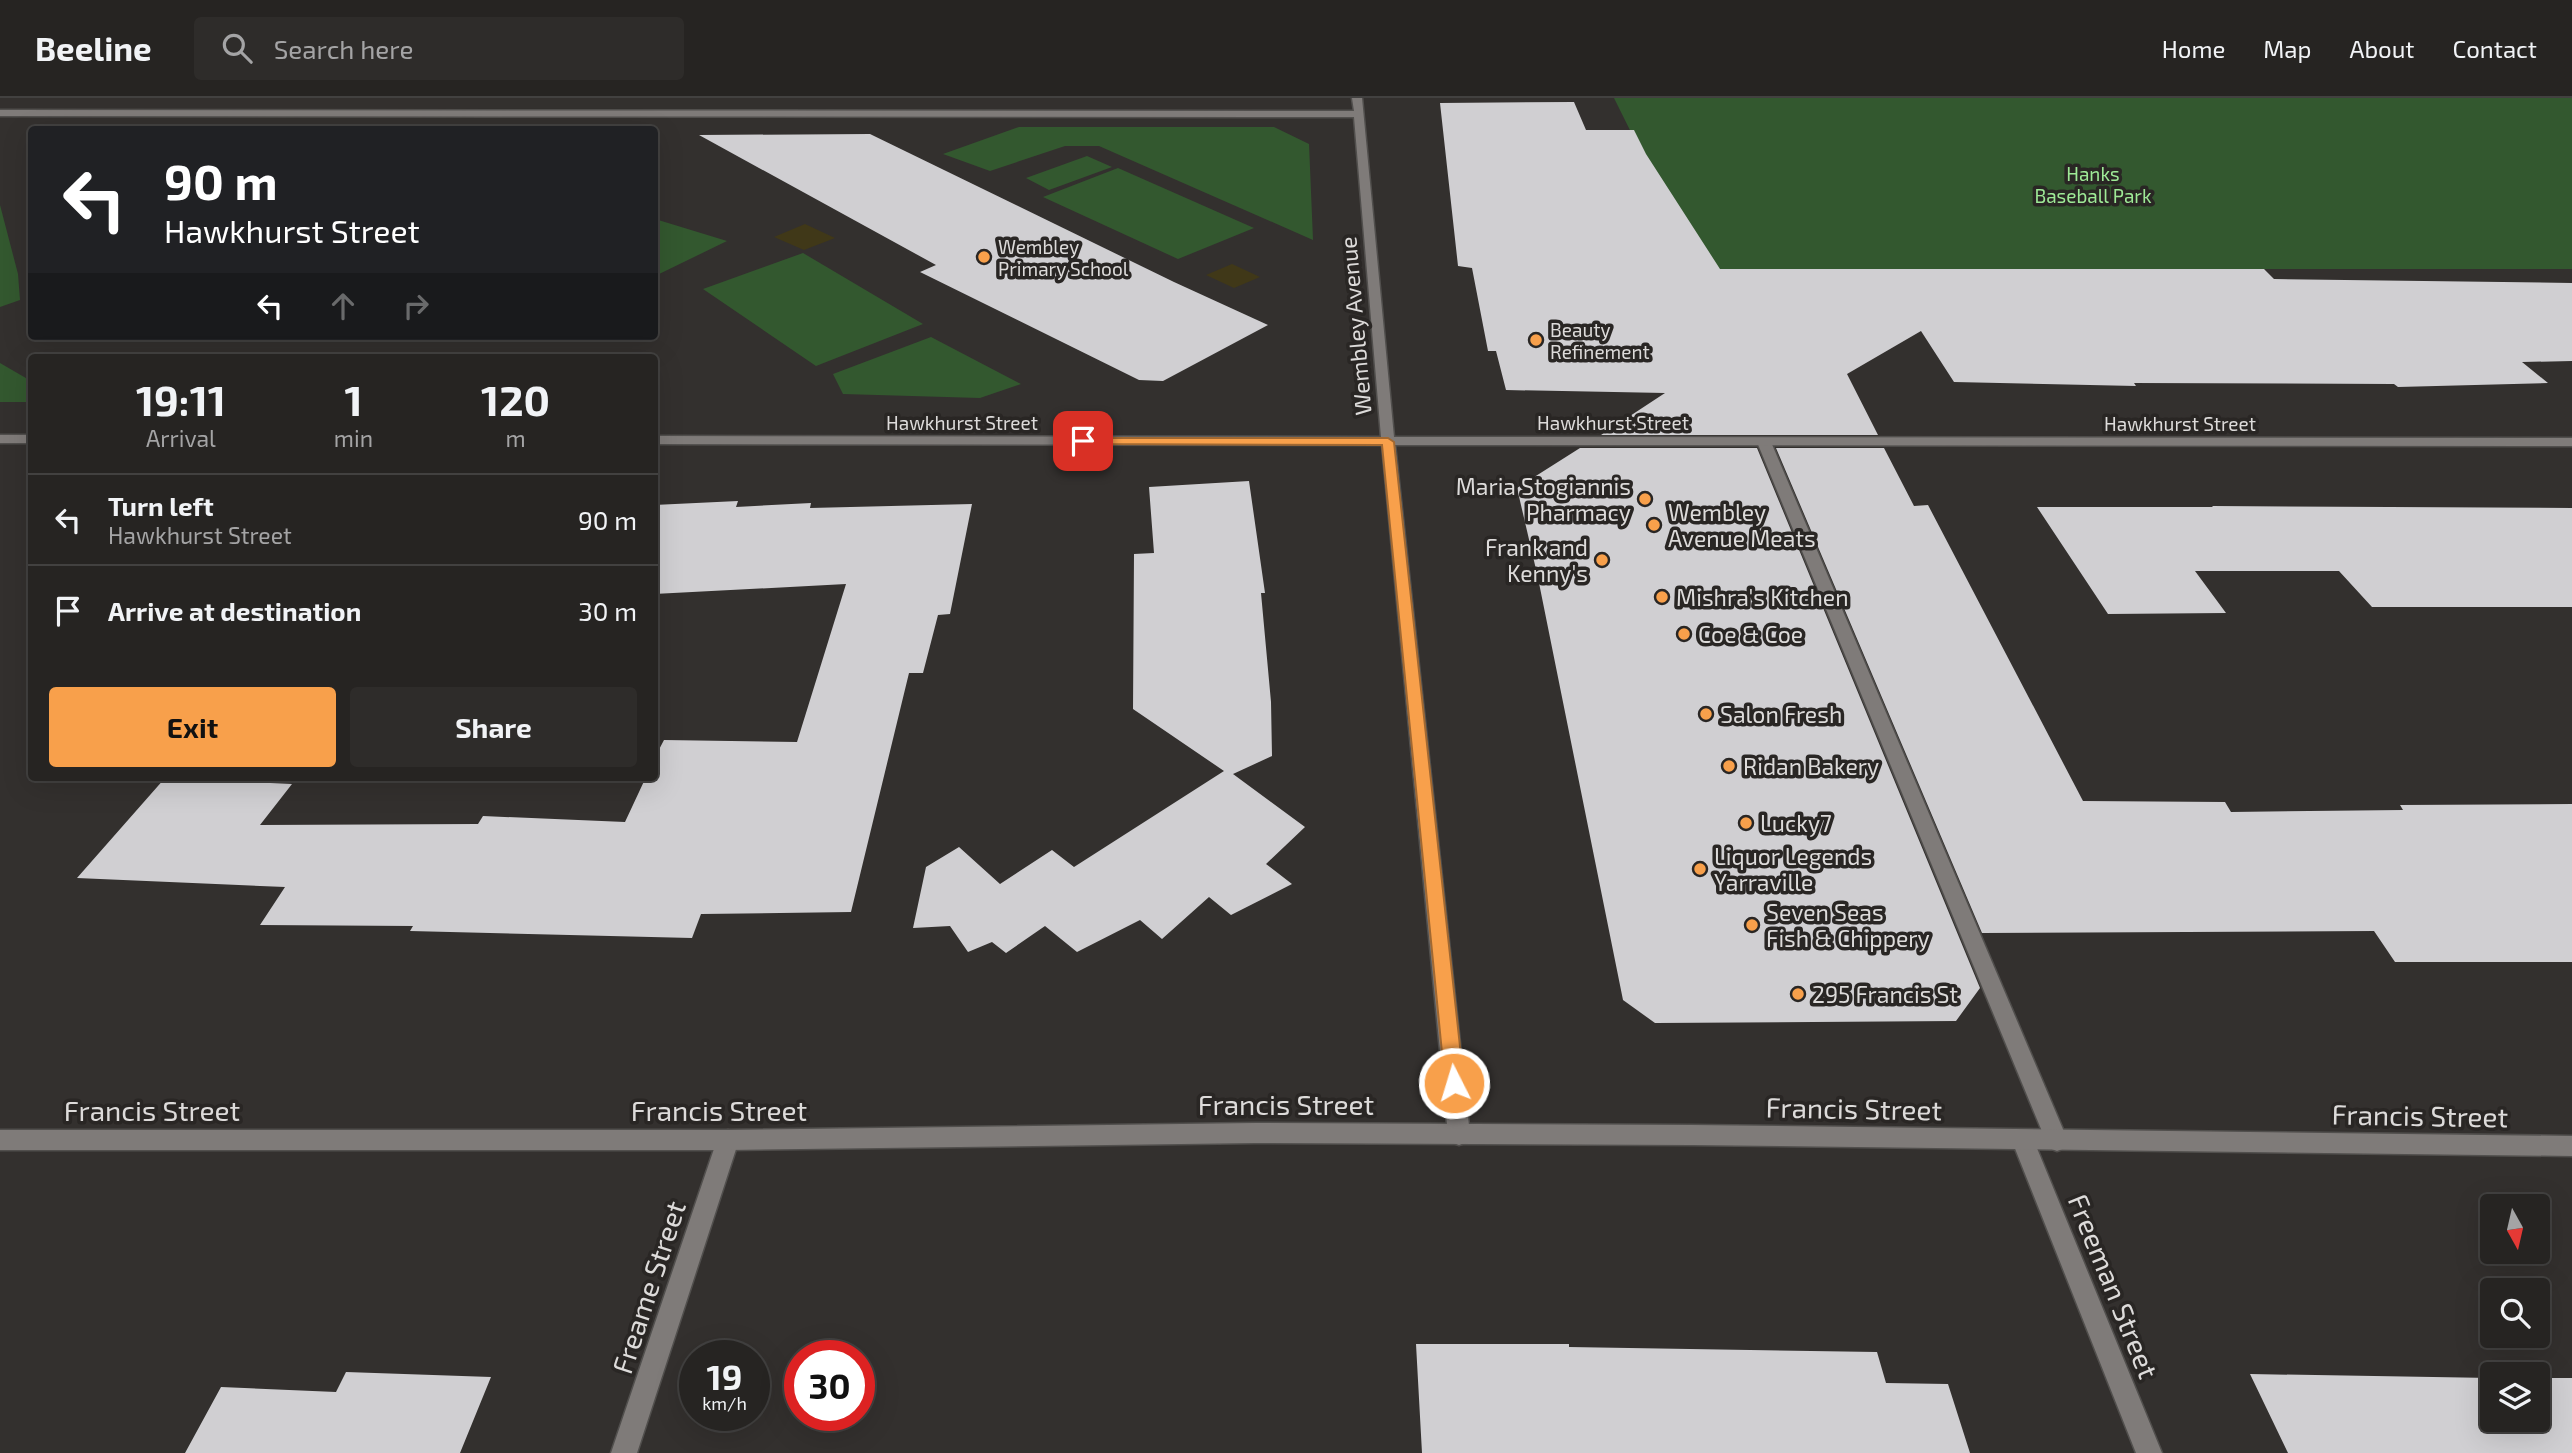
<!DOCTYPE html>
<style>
:root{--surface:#262422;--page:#2e2c2a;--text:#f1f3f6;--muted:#a4a4a5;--line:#424140;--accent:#f8a04b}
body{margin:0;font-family:"Exo 2",sans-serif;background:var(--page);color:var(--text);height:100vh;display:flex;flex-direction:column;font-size:26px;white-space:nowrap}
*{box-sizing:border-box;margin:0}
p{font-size:23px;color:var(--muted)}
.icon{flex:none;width:38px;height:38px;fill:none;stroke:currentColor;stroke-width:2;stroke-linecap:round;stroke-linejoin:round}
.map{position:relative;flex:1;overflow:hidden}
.side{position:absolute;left:28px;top:256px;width:630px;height:427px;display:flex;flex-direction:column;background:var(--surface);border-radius:7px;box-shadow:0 7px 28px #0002,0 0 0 2px var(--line)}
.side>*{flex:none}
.guide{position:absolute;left:28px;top:28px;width:630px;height:214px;border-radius:7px;box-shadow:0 7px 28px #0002,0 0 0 2px var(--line);background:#202124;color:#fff;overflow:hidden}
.needle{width:46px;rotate:172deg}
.controls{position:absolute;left:2480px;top:1096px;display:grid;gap:14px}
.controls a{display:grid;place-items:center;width:70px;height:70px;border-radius:7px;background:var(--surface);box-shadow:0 7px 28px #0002,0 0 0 2px var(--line);font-size:35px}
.speed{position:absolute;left:679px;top:1242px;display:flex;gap:14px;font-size:35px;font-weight:700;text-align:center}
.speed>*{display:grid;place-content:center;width:91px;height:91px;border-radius:50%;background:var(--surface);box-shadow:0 7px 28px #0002,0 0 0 2px var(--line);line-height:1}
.speed small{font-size:18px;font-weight:400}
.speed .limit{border:10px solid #d22;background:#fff;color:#111}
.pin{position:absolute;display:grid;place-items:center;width:60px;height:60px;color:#fff;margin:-30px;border-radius:14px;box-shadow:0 4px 10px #0006}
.me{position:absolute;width:77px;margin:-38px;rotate:355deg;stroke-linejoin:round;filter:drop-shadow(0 0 5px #0008)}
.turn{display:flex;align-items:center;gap:24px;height:147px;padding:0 21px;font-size:32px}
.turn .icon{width:91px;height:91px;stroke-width:2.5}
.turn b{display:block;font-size:49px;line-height:60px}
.lanes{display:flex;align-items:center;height:66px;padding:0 21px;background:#0003;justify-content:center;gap:35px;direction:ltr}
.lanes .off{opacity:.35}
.eta{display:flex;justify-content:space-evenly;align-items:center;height:119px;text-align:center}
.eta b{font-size:42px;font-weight:700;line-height:49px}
.action{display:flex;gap:14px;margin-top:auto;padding:14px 21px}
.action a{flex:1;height:80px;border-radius:7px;background:var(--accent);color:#111;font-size:28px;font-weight:700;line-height:80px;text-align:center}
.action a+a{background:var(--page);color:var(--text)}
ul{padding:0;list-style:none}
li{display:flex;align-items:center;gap:21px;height:91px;padding:0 21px;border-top:2px solid var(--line)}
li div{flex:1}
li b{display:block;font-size:26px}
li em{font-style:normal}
header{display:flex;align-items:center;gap:42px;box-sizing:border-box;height:98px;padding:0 35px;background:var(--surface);border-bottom:2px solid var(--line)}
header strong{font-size:33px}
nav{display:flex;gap:38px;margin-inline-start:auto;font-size:24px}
.search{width:490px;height:63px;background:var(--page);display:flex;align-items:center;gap:18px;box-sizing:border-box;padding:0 24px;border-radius:7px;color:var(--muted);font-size:26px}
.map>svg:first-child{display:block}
.green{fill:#33582f}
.sand{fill:#403818}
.building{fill:#d0cfd2}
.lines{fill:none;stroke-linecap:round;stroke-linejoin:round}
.lane-casing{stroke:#514f4d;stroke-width:3}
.street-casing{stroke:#514f4d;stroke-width:3}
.secondary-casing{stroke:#514f4d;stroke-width:3}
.lane{fill:#7f7b79;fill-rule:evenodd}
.street{fill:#7f7b79;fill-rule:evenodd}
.secondary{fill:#7f7b79;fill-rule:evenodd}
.route{fill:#f8a04b;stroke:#a16831;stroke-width:2}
.poi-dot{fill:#f8a04b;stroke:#292624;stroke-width:2.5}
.labels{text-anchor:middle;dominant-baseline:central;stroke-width:7;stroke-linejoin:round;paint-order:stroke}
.far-park-label{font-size:19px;fill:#9ee996;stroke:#292624}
.far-poi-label{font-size:19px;fill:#dddbda;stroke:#292624;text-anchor:start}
.far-street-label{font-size:19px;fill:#dddbda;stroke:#292624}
.street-label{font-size:23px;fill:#dddbda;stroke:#292624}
.poi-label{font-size:23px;fill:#dddbda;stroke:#292624;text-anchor:start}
.near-street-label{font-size:28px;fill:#dddbda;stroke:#292624}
</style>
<header>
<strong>Beeline</strong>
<div class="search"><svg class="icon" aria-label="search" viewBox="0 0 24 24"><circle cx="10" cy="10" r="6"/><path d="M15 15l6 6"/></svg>Search here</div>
<nav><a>Home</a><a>Map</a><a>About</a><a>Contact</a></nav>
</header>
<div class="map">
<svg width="2572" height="1355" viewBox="0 0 2572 1355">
<rect width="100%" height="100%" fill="#33302e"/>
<!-- green -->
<path class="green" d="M1614,0h958v171h-873z
M1019,29h255l35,17 4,96 -214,-94h-34l-75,25 -47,-17z
M1087,58l25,11 -63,23 -23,-12z
M1118,70l136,60 -76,31 -135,-62z
M0,107l18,69 2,26 -20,7z
M655,121l72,22 -72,35z
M803,155l120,71 -107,42 -113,-77z
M931,239l90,47 -41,14 -137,-4 -10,-20z
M0,265l31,18v21h-31z"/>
<!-- sand -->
<path class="sand" d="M805,126l30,14 -31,12 -30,-13z
M1232,166l28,13 -26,11 -28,-13z"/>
<!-- building -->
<path class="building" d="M1574,4l12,28h48l12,24 74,115h544l10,10 298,4v78l-50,1 26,21 -150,4 -4,-3 -260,-1 2,3 -182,-4 -33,-51 -74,43 31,61h-277l64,-42 -159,-3 -10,-39h-8l-16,-83 -14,-2 -18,-163z
M870,36l304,148 94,43 -105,56 -24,-1 -219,-108 16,-7 -237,-130z
M1580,350h177l223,540 -24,33 -301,2 -32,-23 -85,-422 -21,-90z
M1776,350h108l30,58 14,-1 155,296 142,1 6,10 172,-2 -3,-5 172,-1v158h-177l-21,-31 -392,2z
M1249,383l16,112h-4l10,109 1,54 -39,18 72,53 -39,37 26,20 -61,31 -22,-18 -47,42 -22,-19 -63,32 -32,-26 -39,27 -14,-11 -24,10 -18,-26 -37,2 13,-61 33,-20 41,37 52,-34 22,17 150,-96 -91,-62 1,-155 20,-1 -5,-66z
M738,403l-2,6 75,-4 -1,5 162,-4 -22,110 -12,1 -15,58h-14l-58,239 -150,2 -9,24 -282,-7 3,-5 -153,-1 25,-38 -208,-9 88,-100 127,6 -32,41 218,-1 5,-8 142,6 21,-45h8v-18l10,-19 133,2 49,-158 -192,10v-89z
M2212,408l360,2v99h-200l-33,-36h-144l31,42 -118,1 -71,-107h176z
M1416,1246h153v3l308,5 9,31 62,1 22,69h-548z
M346,1274l145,5 -31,76h-275l36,-66 115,5z
M2250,1276l242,4v41h46v-41h34v75h-284z"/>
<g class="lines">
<!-- lane casing -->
<g class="lane-casing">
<path id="lane" d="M1764,340l7,4 297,699 -3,7 -8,3 -8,-3 -3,-7 -289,-699z"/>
</g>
<!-- street casing -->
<g class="street-casing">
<path id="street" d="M1352,0h10l32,339 1178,1v8l-1177,-1 75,690 -3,7 -8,3 -8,-3 -3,-7 -66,-690 -728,-1v-8l727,1 -27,-320 -1354,-1v-6l1354,1z
M0,337h32v8h-32z
M728,1032l8,3 3,7 -102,313h-26l106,-313 3,-7z
M2023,1033l8,3 3,7 128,312h-26l-124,-312 3,-7z"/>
</g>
<!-- secondary casing -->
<g class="secondary-casing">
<path id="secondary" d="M1255,1025l437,2 880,11v20l-880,-11 -437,-2 -527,7h-728v-20h728z"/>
</g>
<!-- lane -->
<use href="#lane" class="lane"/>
<!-- street -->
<use href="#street" class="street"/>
<!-- secondary -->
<use href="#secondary" class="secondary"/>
</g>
<!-- route -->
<path class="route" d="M1083,340h305l6,4 70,641 -3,5 -7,3 -6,-3 -3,-5 -63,-638 -303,-1v-5z"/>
<!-- markers -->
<g class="poi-dot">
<circle cx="984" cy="159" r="7"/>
<circle cx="1536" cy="242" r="7"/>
<circle cx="1645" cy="401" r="7"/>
<circle cx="1654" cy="427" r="7"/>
<circle cx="1602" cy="462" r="7"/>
<circle cx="1662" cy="499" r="7"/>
<circle cx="1684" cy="536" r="7"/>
<circle cx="1706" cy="616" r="7"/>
<circle cx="1729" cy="668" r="7"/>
<circle cx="1746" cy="725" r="7"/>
<circle cx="1700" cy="771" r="7"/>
<circle cx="1752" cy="827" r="7"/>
<circle cx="1798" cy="896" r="7"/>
</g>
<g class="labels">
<!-- far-park labels -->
<g class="far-park-label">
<text x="2093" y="75">Hanks<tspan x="2093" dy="22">Baseball Park</tspan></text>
</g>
<!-- far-poi labels -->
<g class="far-poi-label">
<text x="998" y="148">Wembley<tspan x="998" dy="22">Primary School</tspan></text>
<text x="1550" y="231">Beauty<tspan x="1550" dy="22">Refinement</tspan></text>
</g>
<!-- far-street labels -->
<g class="far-street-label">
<text x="962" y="324">Hawkhurst Street</text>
<text x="1613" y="324">Hawkhurst Street</text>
<text x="2180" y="325">Hawkhurst Street</text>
</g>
<!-- street labels -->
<g class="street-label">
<text transform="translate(1355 228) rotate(-95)">Wembley Avenue</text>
</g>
<!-- poi labels -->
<g class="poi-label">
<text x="1631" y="388" text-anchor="end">Maria Stogiannis<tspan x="1631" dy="26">Pharmacy</tspan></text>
<text x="1668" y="414">Wembley<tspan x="1668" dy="26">Avenue Meats</tspan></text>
<text x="1588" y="449" text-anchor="end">Frank and<tspan x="1588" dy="26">Kenny's</tspan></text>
<text x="1676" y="499">Mishra's Kitchen</text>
<text x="1698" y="536">Coe &amp; Coe</text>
<text x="1720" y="616">Salon Fresh</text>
<text x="1743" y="668">Ridan Bakery</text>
<text x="1760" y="725">Lucky7</text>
<text x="1714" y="758">Liquor Legends<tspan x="1714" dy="26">Yarraville</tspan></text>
<text x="1766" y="814">Seven Seas<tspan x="1766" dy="26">Fish &amp; Chippery</tspan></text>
<text x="1812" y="896">295 Francis St</text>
</g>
<!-- near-street labels -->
<g class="near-street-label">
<text x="1286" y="1006">Francis Street</text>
<text transform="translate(1854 1010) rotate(1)">Francis Street</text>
<text x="152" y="1012">Francis Street</text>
<text x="719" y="1012">Francis Street</text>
<text transform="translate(2420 1017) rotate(1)">Francis Street</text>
<text transform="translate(2114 1188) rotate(68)">Freeman Street</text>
<text transform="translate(648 1189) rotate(-72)">Freame Street</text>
</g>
</g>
</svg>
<div class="controls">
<a><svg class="needle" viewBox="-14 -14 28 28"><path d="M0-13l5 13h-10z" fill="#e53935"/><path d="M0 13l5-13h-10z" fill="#a4a4a5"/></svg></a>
<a><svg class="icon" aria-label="search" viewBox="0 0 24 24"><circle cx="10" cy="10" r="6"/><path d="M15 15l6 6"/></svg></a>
<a><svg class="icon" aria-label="layers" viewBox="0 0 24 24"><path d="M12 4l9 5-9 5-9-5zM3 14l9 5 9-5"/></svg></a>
</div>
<div class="speed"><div>19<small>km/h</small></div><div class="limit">30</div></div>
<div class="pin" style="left:1083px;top:343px;background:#d93025"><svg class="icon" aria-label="arrive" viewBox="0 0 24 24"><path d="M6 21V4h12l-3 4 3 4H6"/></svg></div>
<svg class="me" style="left:1454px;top:985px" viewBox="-20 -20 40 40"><circle r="17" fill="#f8a04b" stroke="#fff" stroke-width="3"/><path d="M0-11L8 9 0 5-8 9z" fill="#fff"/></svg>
<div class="guide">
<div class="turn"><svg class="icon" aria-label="left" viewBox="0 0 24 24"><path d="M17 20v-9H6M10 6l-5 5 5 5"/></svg><div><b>90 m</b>Hawkhurst Street</div></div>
<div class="lanes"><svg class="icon" aria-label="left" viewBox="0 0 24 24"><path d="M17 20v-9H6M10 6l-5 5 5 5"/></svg><svg class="icon off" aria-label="ahead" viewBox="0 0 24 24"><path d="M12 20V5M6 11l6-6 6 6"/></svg><svg class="icon off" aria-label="right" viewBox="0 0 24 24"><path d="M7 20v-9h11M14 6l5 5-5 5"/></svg></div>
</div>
<section class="side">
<div class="eta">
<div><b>19:11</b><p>Arrival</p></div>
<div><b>1</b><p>min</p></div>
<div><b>120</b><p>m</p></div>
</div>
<ul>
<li><svg class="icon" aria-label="left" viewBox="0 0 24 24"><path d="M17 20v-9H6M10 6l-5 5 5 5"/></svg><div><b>Turn left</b><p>Hawkhurst Street</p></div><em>90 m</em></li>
<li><svg class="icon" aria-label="arrive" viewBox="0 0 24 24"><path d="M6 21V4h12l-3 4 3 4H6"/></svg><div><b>Arrive at destination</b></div><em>30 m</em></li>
</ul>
<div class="action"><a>Exit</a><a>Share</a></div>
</section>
</div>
